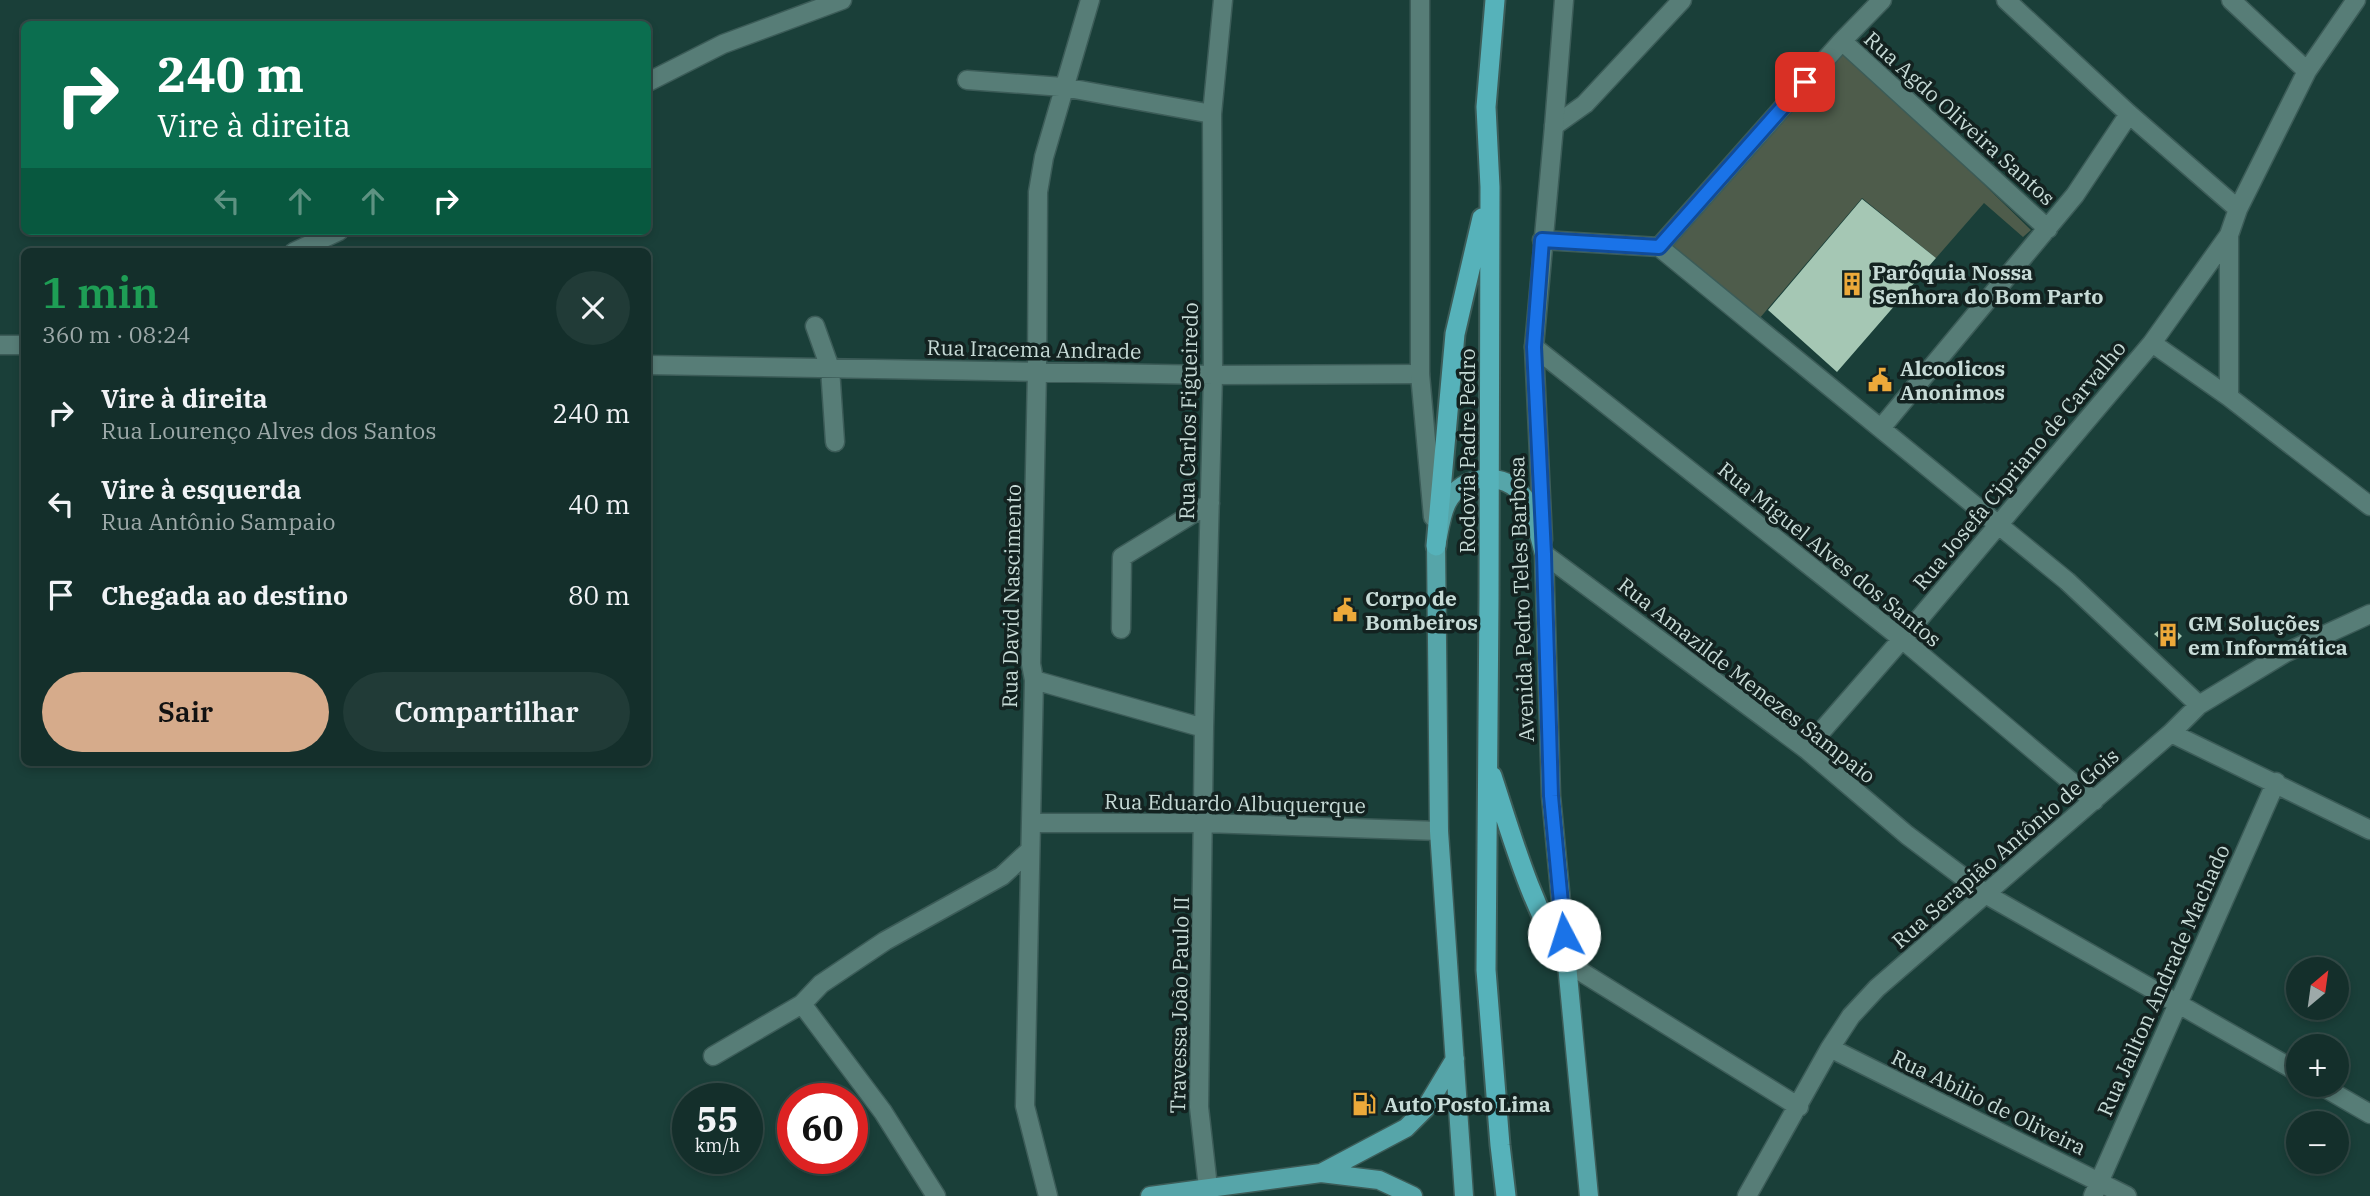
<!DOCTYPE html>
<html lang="pt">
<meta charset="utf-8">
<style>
:root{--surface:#142f2b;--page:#213b37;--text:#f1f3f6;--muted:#9da9a9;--line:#334a47;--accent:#d6ab8b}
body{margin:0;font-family:"IBM Plex Serif",serif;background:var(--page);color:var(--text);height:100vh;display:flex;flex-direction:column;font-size:26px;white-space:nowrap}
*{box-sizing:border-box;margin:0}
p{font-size:23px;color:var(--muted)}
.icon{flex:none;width:38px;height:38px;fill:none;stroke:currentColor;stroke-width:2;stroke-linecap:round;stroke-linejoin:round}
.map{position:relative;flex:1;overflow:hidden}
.side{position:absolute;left:21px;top:248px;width:630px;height:518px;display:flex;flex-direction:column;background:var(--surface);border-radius:10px;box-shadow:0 4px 10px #0003,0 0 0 2px var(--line)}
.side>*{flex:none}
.guide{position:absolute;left:21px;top:21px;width:630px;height:214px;border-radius:10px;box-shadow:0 4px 10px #0003,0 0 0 2px var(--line);background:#0b6e4f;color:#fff;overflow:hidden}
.needle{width:46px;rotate:29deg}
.buttons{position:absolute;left:2286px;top:957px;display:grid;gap:14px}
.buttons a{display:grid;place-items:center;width:63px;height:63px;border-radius:50%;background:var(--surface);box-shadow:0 4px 10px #0003,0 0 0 2px var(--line);font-size:35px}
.speed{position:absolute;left:672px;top:1083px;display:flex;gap:14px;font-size:35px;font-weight:700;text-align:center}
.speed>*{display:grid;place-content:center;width:91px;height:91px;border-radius:50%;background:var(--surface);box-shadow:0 4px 10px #0003,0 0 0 2px var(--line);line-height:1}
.speed small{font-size:18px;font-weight:400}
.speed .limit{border:10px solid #d22;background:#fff;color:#111}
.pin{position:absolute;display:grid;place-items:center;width:60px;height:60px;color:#fff;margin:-30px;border-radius:14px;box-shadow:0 4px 10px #0006}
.me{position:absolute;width:77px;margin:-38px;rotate:355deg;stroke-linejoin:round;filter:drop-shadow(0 0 5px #0008)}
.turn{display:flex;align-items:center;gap:24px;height:147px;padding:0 21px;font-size:32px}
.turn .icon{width:91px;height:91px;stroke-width:2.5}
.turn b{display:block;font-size:49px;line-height:60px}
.lanes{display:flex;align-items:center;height:66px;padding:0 21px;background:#0003;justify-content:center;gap:35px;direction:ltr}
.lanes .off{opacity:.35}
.round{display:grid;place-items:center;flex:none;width:74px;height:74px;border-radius:37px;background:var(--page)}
.head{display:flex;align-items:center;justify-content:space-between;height:119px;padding:0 21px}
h1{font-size:42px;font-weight:600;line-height:52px;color:#1e9e55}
.action{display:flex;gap:14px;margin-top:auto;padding:14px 21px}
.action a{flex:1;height:80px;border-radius:42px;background:var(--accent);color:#111;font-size:28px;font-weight:600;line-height:80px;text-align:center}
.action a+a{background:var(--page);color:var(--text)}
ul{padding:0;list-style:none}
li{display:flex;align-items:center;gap:21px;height:91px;padding:0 21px}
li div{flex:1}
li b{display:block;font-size:26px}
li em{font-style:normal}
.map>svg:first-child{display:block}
.green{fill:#4e5c4b}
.building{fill:#a5c7b4}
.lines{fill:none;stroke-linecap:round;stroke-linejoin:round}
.minor-casing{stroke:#3c5c58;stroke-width:21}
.tertiary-casing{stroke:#3c5c58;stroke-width:21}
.primary-casing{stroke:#3c5c58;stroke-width:21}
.trunk-casing{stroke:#3c5c58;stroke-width:23}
.minor{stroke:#577d77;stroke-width:18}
.tertiary{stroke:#577d77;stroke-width:18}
.primary{stroke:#56a5a9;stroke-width:18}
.trunk{stroke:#56b2ba;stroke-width:19}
.route-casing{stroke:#114b97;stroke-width:18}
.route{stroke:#1a73e8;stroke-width:12}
.labels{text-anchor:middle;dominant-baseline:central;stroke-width:7;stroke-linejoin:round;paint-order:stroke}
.street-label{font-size:21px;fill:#c7dbd7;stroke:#132220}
.poi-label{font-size:21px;font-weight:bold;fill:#c7dbd7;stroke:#132220;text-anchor:start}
</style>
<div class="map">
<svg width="2370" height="1196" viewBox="0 0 2370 1196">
<rect width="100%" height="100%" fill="#1a3f39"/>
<!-- green -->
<path class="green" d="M1840,45l191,185 -8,7 -39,-34 -48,55 -74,-60 -103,121 -89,-71z"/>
<!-- building -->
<path class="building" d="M1862,199l74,59 -99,114 -69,-62z
M2168,623l14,13 -12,12 -16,-14z"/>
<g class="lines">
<!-- minor casing -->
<g class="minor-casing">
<path id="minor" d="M2006,0l123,114 109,95
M2231,0l76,71
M2356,0l-49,71 -69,138 -9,26v162l141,109
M1842,41l206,188
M967,80l96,7 149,27
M648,82l75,-38 119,-44
M1554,126l31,-22 97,-104
M1542,240l117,7 408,334 132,124
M1659,247l183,-206 40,-41
M294,252l45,-21
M815,326l15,42 5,74
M2152,343l77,54
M0,345h24
M1534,347l368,292 192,162
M648,365l565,10 207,-1
M1881,428l194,-233 54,-81
M1544,554l262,195 101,86 80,60 311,177
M1121,629l1,-72 88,-54
M1034,680l170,48
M2171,733l199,97
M1806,749l96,-110 250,-296 77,-108
M1031,823h173l235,8
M1567,963l232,144
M802,1004l81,108 53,84
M1830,1048l297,148
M713,1056l89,-52 19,-20 64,-43 117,-65 28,-26
M2320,1085l50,29
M1048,1196l-23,-90 9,-426 -3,-16 6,-293 1,-179 6,-35 46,-157
M1209,1196l-10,-89 5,-379 9,-353 -1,-261 11,-114
M1747,1196l83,-148 21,-32 26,-28 294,-255 28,-28 86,-52 85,-39
M2093,1196l183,-414"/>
</g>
<!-- tertiary casing -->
<g class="tertiary-casing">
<path id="tertiary" d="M1420,0v374l13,143
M1543,540l-9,-193 20,-221 10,-126"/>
</g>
<!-- primary casing -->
<g class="primary-casing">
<path id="primary" d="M1321,1173l58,7 34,16
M1150,1196l171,-23 85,-45 19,-19 30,-50
M1464,1196l-25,-365 -3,-285c3,-13 5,-31 11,-43 15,-30 58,-33 77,-6 10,16 15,38 20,57l7,242 38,400"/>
</g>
<!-- trunk casing -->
<g class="trunk-casing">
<path id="trunk" d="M1495,0l-9,107 4,80 -1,412 -3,371 14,175 6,51
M1436,546l19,-212 27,-116
M1492,776c21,64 39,129 75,187"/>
</g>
<!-- minor -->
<use href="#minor" class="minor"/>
<!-- tertiary -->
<use href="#tertiary" class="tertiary"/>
<!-- primary -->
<use href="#primary" class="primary"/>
<!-- trunk -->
<use href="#trunk" class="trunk"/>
</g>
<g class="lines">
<!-- route casing -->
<g class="route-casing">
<path id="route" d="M1564,935l-13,-139 -7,-242 -10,-207 8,-107 117,7 146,-165"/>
</g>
<!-- route -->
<use href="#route" class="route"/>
</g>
<!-- icons -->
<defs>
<g id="building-bare" transform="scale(1.89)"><path d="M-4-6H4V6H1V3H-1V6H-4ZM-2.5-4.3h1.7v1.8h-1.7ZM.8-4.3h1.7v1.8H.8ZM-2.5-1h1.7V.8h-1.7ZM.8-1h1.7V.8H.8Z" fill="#eca93a" stroke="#132220" stroke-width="2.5" paint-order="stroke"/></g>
<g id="civic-bare" transform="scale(1.89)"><path d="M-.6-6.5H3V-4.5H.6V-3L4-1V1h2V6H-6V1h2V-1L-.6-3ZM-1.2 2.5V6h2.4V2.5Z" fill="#eca93a" stroke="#132220" stroke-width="2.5" paint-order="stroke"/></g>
<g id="fuel-bare" transform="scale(1.89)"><path d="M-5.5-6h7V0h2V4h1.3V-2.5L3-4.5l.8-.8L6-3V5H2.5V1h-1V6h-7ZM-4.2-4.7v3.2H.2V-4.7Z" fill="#eca93a" stroke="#132220" stroke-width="2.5" paint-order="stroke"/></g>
</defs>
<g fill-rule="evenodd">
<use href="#building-bare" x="1852" y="284"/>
<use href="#civic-bare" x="1880" y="380"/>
<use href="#civic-bare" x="1345" y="610"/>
<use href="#building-bare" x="2168" y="635"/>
<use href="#fuel-bare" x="1364" y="1104"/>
</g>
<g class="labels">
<!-- street labels -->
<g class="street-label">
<text transform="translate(1960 118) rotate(42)">Rua Agdo Oliveira Santos</text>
<text transform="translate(1034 349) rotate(1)">Rua Iracema Andrade</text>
<text transform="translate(1188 411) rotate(-89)">Rua Carlos Figueiredo</text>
<text transform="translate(1467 451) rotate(-90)">Rodovia Padre Pedro</text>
<text transform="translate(2019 465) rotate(-50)">Rua Josefa Cipriano de Carvalho</text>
<text transform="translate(1830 554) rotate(39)">Rua Miguel Alves dos Santos</text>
<text transform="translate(1011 596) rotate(-89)">Rua David Nascimento</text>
<text transform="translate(1521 599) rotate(-92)">Avenida Pedro Teles Barbosa</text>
<text transform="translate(1747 680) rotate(38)">Rua Amazilde Menezes Sampaio</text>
<text transform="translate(1235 803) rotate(1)">Rua Eduardo Albuquerque</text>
<text transform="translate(2005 848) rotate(-41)">Rua Serapião Antônio de Gois</text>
<text transform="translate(2163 980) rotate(-66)">Rua Jailton Andrade Machado</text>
<text transform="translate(1179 1005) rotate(-89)">Travessa João Paulo II</text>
<text transform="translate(1989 1102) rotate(26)">Rua Abilio de Oliveira</text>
</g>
<!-- poi labels -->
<g class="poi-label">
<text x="1872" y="272">Paróquia Nossa<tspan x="1872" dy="24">Senhora do Bom Parto</tspan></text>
<text x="1900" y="368">Alcoolicos<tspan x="1900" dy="24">Anonimos</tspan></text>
<text x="1365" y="598">Corpo de<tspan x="1365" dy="24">Bombeiros</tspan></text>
<text x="2188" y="623">GM Soluções<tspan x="2188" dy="24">em Informática</tspan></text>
<text x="1384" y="1104">Auto Posto Lima</text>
</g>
</g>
</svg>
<div class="buttons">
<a><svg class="needle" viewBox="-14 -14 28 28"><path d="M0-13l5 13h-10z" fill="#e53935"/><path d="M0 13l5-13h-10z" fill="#9da9a9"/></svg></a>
<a>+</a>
<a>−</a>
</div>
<div class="speed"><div>55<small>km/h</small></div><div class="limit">60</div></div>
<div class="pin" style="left:1805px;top:82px;background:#d93025"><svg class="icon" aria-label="arrive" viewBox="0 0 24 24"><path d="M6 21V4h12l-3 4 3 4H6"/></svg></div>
<svg class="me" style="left:1564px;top:935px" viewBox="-20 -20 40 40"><circle r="19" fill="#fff"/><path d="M0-13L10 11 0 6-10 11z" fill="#1a73e8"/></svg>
<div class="guide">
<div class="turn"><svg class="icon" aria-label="right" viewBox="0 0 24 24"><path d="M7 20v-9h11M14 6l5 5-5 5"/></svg><div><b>240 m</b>Vire à direita</div></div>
<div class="lanes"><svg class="icon off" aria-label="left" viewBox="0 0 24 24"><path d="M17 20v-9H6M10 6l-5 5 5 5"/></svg><svg class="icon off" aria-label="ahead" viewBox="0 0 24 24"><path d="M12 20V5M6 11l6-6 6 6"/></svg><svg class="icon off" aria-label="ahead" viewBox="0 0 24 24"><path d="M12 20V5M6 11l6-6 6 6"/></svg><svg class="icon" aria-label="right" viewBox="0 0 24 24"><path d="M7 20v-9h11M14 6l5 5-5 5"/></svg></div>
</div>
<section class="side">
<div class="head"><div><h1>1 min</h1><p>360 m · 08:24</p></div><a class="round"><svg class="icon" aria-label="close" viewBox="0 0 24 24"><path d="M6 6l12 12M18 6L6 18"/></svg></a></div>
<ul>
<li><svg class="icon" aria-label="right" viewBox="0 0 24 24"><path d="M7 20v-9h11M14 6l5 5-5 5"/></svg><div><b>Vire à direita</b><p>Rua Lourenço Alves dos Santos</p></div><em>240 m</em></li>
<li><svg class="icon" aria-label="left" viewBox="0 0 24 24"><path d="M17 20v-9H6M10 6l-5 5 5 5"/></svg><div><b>Vire à esquerda</b><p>Rua Antônio Sampaio</p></div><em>40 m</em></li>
<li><svg class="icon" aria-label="arrive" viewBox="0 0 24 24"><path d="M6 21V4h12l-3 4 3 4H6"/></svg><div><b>Chegada ao destino</b></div><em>80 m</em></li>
</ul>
<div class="action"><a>Sair</a><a>Compartilhar</a></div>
</section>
</div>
